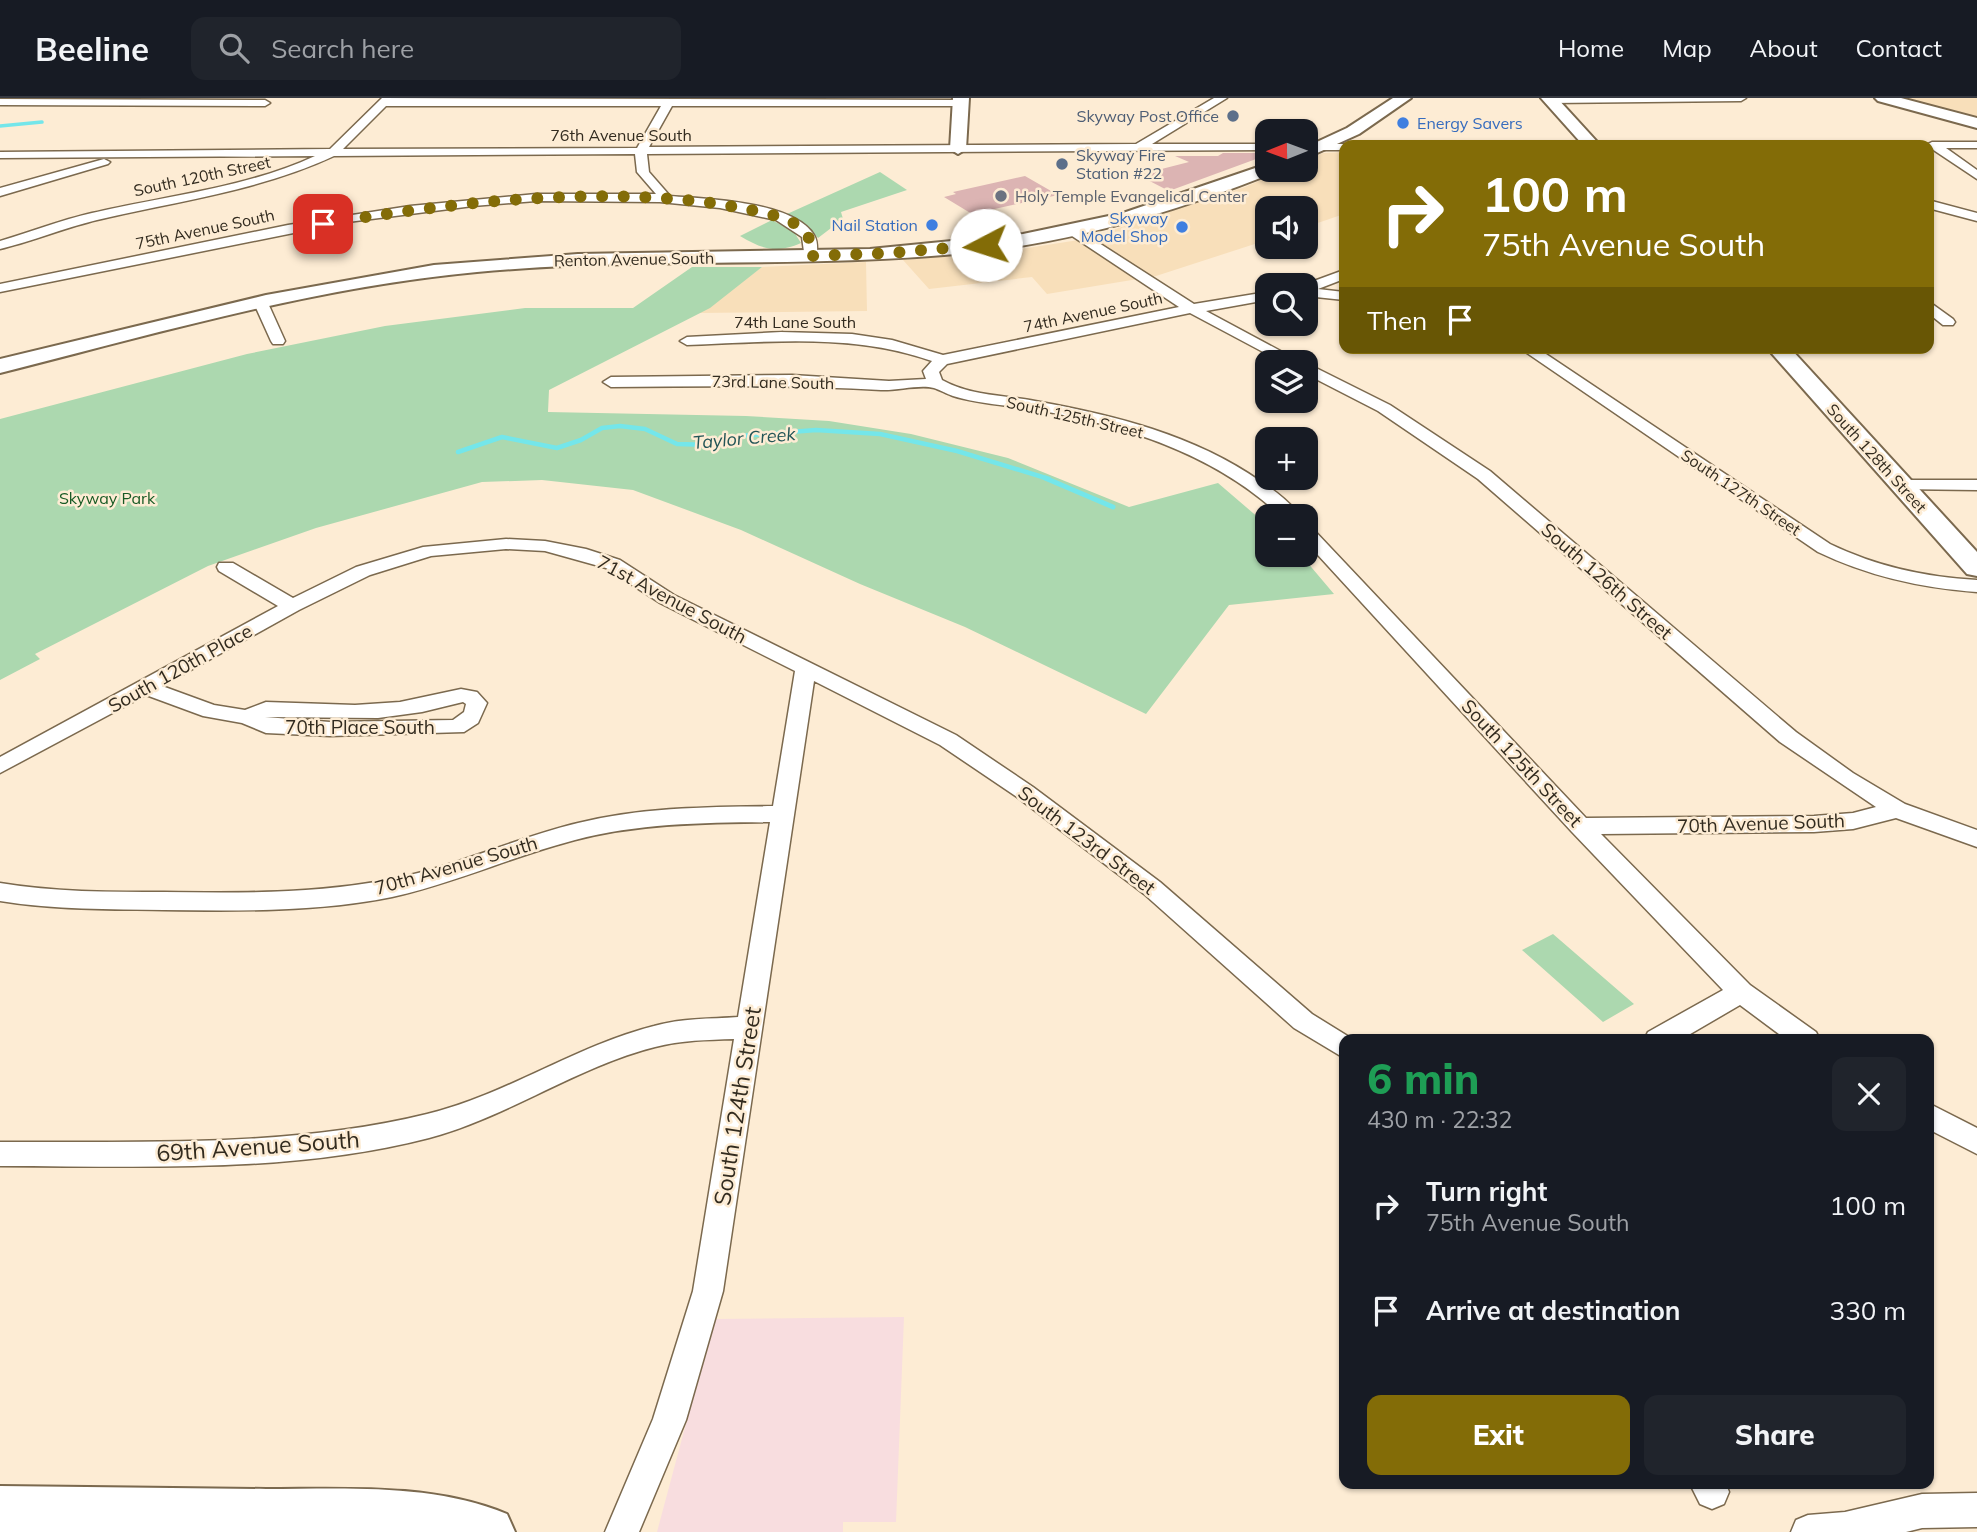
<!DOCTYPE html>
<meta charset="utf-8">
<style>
:root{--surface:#171b24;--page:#20242c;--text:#f1f3f6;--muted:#9ea1a6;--line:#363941;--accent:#836c07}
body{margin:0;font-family:Mulish,sans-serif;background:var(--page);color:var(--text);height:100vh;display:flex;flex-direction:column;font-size:26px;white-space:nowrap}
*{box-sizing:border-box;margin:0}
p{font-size:23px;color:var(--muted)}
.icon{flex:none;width:38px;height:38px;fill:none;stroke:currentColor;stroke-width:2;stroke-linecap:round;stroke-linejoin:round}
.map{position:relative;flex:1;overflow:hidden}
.drawer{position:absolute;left:1339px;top:936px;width:595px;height:455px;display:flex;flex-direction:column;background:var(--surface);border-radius:14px;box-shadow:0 2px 5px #0004}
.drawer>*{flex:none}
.hud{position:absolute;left:1339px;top:42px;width:595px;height:214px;border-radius:14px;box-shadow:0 2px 5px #0004;background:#836c07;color:#fff;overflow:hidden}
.needle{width:46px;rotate:269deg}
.tools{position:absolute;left:1255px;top:21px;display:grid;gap:14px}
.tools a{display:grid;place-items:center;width:63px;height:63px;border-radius:14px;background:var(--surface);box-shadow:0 2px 5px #0004;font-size:35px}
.pin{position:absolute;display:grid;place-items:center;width:60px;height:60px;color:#fff;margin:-30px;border-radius:14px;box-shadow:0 4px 10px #0006}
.me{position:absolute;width:77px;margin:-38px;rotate:265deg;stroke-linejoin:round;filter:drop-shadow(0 0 5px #0008)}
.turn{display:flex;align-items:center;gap:24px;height:147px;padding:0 28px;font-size:32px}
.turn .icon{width:91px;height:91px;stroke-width:2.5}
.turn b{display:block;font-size:49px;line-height:60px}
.then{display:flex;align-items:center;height:66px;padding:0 28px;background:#0003;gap:14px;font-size:26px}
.round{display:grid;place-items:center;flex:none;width:74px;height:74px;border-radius:14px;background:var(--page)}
.overview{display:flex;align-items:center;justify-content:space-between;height:119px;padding:0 28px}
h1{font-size:42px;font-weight:800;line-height:52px;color:#1e9e55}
.primary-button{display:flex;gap:14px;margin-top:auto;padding:14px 28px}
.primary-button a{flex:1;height:80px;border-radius:14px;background:var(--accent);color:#fff;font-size:28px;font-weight:800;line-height:80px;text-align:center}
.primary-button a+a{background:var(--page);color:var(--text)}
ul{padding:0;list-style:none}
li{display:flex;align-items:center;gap:21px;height:105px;padding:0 28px}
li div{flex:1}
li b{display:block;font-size:26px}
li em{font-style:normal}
header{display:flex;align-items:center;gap:42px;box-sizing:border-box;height:98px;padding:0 35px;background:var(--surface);border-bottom:2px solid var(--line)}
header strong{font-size:33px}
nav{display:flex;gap:38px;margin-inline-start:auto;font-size:24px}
.search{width:490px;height:63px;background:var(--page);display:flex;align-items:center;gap:18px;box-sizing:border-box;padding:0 24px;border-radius:14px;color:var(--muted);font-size:26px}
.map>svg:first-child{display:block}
.built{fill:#f8dfba}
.industrial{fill:#f8dddf}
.green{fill:#acd8af}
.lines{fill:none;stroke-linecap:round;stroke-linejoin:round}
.stream-far2{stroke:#74e6ea;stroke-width:3.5}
.stream-far1{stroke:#74e6ea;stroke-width:4.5}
.stream{stroke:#74e6ea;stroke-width:5}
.building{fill:#dcb4b3}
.street-casing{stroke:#7b694e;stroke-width:3}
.secondary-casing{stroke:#7b694e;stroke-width:4}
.street{fill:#fff;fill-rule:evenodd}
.secondary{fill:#fff;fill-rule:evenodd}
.route{stroke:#836c07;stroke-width:12;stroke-dasharray:0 21.6}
.service-dot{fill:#5c6f8a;stroke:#fdecd4;stroke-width:2.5}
.shop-dot{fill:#3f7fe0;stroke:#fdecd4;stroke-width:2.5}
.worship-dot{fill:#6b7280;stroke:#fdecd4;stroke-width:2.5}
.labels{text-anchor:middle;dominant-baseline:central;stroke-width:5;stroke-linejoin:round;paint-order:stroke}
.far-service-label{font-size:16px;fill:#4e5e75;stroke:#fdecd4;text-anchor:end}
.far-shop-label{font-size:16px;fill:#366cbe;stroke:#fdecd4;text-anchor:end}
.far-street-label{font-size:16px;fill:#322b1f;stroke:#fdecd4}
.far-worship-label{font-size:16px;fill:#5b616d;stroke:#fdecd4;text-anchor:start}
.far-park-label{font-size:16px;fill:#185a24;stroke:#fdecd4}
.far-water-label{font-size:18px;font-style:italic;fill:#235557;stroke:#fdecd4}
.street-label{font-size:19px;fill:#322b1f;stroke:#fdecd4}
.near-street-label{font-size:23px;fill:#322b1f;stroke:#fdecd4}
</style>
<header>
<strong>Beeline</strong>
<div class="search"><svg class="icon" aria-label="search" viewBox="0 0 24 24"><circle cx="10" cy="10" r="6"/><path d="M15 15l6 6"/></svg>Search here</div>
<nav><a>Home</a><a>Map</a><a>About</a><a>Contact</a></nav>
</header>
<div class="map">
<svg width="1977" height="1434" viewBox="0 0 1977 1434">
<rect width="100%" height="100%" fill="#fdecd4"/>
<!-- built -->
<path class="built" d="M1892,0h85v24z
M1344,54v62l-38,13v-19h-39v32l-111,36 -109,18 -15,-17 -103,12 -26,-29 118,-11 77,-12 5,-4 142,-46 39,-17h22v-9l17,-8z
M866,164l1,49 -168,2 63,-46z"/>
<!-- industrial -->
<path class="industrial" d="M904,1219l-8,205h-53v10h-186l57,-213z"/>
<!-- green -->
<path class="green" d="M880,74l27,18 -66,22 2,7 -25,19 -11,-13 -20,-11z
M772,122l22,12 7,11c-25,11 -39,6 -61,-7z
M692,169h70l-52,41 -161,82 -1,22 198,4 83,5 82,13 97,24 121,49 89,-24 49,42v30h34l33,39 -105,11 -83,109 -181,-87 -105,-43 -119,-54 -108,-40 -91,-10 -60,2 -166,46 -108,38 -173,88 5,5 -40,21v-261l247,-65 138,-28 140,-18h108z
M1553,836l81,70 -31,18 -81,-72z"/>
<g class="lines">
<!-- stream-far2 -->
<path class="stream-far2" d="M0,28l42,-4"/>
<!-- stream-far1 -->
<path class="stream-far1" d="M458,354l44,-15 55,11 24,-8 21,-12 18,-2 25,3 32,15 34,1 29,-9 76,-6 64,4 77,17 92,28"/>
<!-- stream -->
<path class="stream" d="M1045,380l68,29"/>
</g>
<!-- building -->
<path class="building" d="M1223,55h44v2l-98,36 -31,-16 51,-13 -14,-6h43z
M1025,78l33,19 -86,19 -28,-17 12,-3 -3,-2z"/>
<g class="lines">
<!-- street casing -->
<g class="street-casing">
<path id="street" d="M382,0l578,2 5,3 -5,3h-288l-23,41 487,-3 78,-46h13l-75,46h115v6l-620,4 2,18 21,24c36,3 123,5 144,39 4,6 3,14 3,21l-7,4 -5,-1 -3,-22 -26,-17 -56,-12 -60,-6 -124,-1 -63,5 -125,16 -348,70v-8l288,-59 122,-19 126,-12h120l-19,-22 -2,-18 -301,2c-75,35 -157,45 -237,64 -33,8 -64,21 -97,29v-8c31,-9 61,-21 92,-28 74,-17 154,-25 223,-57l-315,2v-6l330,-3zM386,8h275l-24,42 -294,1z
M1547,0h199l-5,3 -190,2 -4,-1z
M0,1l265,1 5,3 -5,3 -265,-1z
M1977,44v6h-31l31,22v9l-51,-34 6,-3z
M1306,46h38l4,1h-4v5h-38z
M104,61l6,3 -2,2 -108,32v-8z
M1928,102l49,13v8l-49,-13z
M1074,129l120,77 73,-12v8l-61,11 95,51h-19l-92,-49 -243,51 -8,8 3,8c29,16 62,15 93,21 79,14 159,34 225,80 14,9 31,22 40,35h-19c-69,-64 -158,-91 -249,-107 -26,-4 -53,-5 -79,-13 -6,-2 -13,-6 -19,-8 -15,-4 -37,3 -53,2 -90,-5 -180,-4 -270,-3l-8,-5 8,-5 181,-2 97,6 37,-2 -3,-8 9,-10c-79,-28 -162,-19 -245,-16l-7,-4 7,-4 94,-5 71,2 40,6 51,15 236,-48 -110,-73 -1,-3z
M1344,172v9l-26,10 26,3v8l-38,-4v-11h-3z
M260,199l7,4 18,40 -2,3h-10l-2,-3 -18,-40z
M1928,203l25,18 2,3 -2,3h-10l-15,-12z
M1537,250l293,196c48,23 95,33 147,36v12c-56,-4 -109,-16 -159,-40l-297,-203z
M1306,265l84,42 100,66 306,261 57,41 52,31 72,26v17l-81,-29 -43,11 -39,3 -213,2 149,151 66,47 4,8h-33l-47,-35 -60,35h-36l4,-8 75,-42 -151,-158 -266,-290v-15l6,1 274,290 228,-2 39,-3 23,-6 -96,-65 -302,-263 -100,-68 -72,-37z
M1902,382h75v10l-81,-1 -3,-4z
M506,441l39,2 41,8 34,11 54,35 282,140 77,52 127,95 152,132 42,26h-10v18l-50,-30 -150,-134 -127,-97 -77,-52 -126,-64 -91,610 -37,129 -47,112h-34l48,-113 40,-128 41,-252c-26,1 -53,1 -79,8 -79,20 -147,70 -226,91 -139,36 -287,28 -429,28v-24c142,-1 288,6 427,-28 79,-19 148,-68 227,-88 27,-8 56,-7 84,-9l32,-195c-65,1 -131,1 -195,18 -62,16 -120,43 -183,57 -74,15 -152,14 -228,13 -55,-1 -109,0 -164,-9v-18c54,9 109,9 164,9 75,1 152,2 227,-13 64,-12 124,-41 187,-56 64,-16 129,-16 195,-17l22,-135 -135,-68 -54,-35 -61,-17 -39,-2 -75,7 -61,19 -71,35 -137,76 52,19 31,5 21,-8 89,3 45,-3 61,-13 16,3 10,11 -9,20 -14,9 -134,4 -64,-3 -24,-10 -39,-7 -57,-21 -146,78v-16l278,-151 -59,-35 -2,-4 2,-4h14l60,35 63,-31 67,-20zM463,604l3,2 -2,8 -11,8 -123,2 -65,-5 113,1 44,-6z
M1928,1005l49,25v26l-49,-25z
M1690,1386h36l3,8 -5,12 -12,5 -12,-5z
M1977,1395v34l-55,1 -16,4h-115l5,-12 12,-5 37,-3 77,-18z"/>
</g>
<!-- secondary casing -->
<g class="secondary-casing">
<path id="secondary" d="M953,0h16l-3,51 -8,5 -8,-5z
M1393,0h18l-52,36 -53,24v-11l41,-19z
M1541,0h16l43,47h-17z
M1875,0h26l76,20v10l-99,-27z
M1267,66v6h8l-2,3c-93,37 -189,66 -288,78 -169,19 -339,5 -508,21 -162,15 -319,61 -477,101v-14l266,-64 168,-30 144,-11 292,-5 153,-15 100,-21z
M1767,250h23l187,204v24l-10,-2z
M0,1388c89,1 177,2 266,3 79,0 166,-6 241,25l8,18h-515z"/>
</g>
<!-- street -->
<use href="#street" class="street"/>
<!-- secondary -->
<use href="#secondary" class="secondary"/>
</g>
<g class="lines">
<!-- route -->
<path class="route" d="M323,126c130,-22 298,-42 428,-14 17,3 41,9 54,21 6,7 5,16 5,25l79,-3 97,-8"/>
</g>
<!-- markers -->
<g class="service-dot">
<circle cx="1233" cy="18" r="7"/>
<circle cx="1062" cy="66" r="7"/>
</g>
<g class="shop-dot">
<circle cx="1403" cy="25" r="7"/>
<circle cx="932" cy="127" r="7"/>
<circle cx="1182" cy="129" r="7"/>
</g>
<circle class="worship-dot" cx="1001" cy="98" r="7"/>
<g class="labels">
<!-- far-service labels -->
<g class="far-service-label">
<text x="1219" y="18">Skyway Post Office</text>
<text x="1076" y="57" text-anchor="start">Skyway Fire<tspan x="1076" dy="18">Station #22</tspan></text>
</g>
<!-- far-shop labels -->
<g class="far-shop-label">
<text x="1417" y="25" text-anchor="start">Energy Savers</text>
<text x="1168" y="120">Skyway<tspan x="1168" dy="18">Model Shop</tspan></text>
<text x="918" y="127">Nail Station</text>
</g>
<!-- far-street labels -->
<g class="far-street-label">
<text x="621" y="37">76th Avenue South</text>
<text transform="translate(202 78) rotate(-12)">South 120th Street</text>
<text transform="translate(205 131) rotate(-12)">75th Avenue South</text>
<text transform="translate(634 161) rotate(-1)">Renton Avenue South</text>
<text transform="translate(1093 214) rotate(-12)">74th Avenue South</text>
<text x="795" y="224">74th Lane South</text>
<text transform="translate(773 284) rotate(1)">73rd Lane South</text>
<text transform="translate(1075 319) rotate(13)">South 125th Street</text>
<text transform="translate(1877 360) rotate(48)">South 128th Street</text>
<text transform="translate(1741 394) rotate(34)">South 127th Street</text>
</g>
<!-- far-worship labels -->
<g class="far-worship-label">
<text x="1015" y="98">Holy Temple Evangelical Center</text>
</g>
<!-- far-park labels -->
<g class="far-park-label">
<text x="107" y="400">Skyway Park</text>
</g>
<!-- far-water labels -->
<g class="far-water-label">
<text transform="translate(744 340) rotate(-5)">Taylor Creek</text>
</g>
<!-- street labels -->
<g class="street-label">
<text transform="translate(1607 483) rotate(41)">South 126th Street</text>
<text transform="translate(672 501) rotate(28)">71st Avenue South</text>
<text transform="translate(180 570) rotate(-29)">South 120th Place</text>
<text x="360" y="629">70th Place South</text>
<text transform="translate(1522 665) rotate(47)">South 125th Street</text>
<text transform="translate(1761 725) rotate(-2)">70th Avenue South</text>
<text transform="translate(1087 742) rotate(37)">South 123rd Street</text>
<text transform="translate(456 767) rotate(-16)">70th Avenue South</text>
</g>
<!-- near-street labels -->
<g class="near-street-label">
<text transform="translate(737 1008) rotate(-81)">South 124th Street</text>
<text transform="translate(258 1048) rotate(-4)">69th Avenue South</text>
</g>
</g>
</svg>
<div class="tools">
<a><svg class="needle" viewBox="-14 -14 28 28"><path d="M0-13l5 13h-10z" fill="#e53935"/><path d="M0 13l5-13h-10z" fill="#9ea1a6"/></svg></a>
<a><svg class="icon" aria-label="sound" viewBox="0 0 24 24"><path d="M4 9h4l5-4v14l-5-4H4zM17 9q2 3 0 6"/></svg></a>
<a><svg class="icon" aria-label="search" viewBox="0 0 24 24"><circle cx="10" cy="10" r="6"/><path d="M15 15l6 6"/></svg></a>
<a><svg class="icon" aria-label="layers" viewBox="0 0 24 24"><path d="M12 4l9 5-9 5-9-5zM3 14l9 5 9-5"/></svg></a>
<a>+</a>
<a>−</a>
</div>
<div class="pin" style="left:323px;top:126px;background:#d93025"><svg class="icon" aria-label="arrive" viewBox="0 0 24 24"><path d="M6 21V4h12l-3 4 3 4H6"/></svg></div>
<svg class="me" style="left:986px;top:147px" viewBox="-20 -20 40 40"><circle r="19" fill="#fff"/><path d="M0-13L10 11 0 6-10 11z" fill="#836c07"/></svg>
<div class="hud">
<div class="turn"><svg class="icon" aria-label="right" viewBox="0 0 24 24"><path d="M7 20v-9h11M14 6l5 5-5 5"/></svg><div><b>100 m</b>75th Avenue South</div></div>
<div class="then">Then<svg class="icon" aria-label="arrive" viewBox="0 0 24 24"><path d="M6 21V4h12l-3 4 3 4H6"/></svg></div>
</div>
<section class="drawer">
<div class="overview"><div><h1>6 min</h1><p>430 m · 22:32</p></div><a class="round"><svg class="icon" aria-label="close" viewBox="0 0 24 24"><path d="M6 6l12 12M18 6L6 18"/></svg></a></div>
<ul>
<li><svg class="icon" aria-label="right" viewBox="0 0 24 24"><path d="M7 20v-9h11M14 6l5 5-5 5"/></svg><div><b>Turn right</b><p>75th Avenue South</p></div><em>100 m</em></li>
<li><svg class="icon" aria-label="arrive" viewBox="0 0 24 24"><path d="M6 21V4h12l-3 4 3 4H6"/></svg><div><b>Arrive at destination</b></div><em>330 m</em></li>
</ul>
<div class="primary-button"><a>Exit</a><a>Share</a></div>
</section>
</div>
